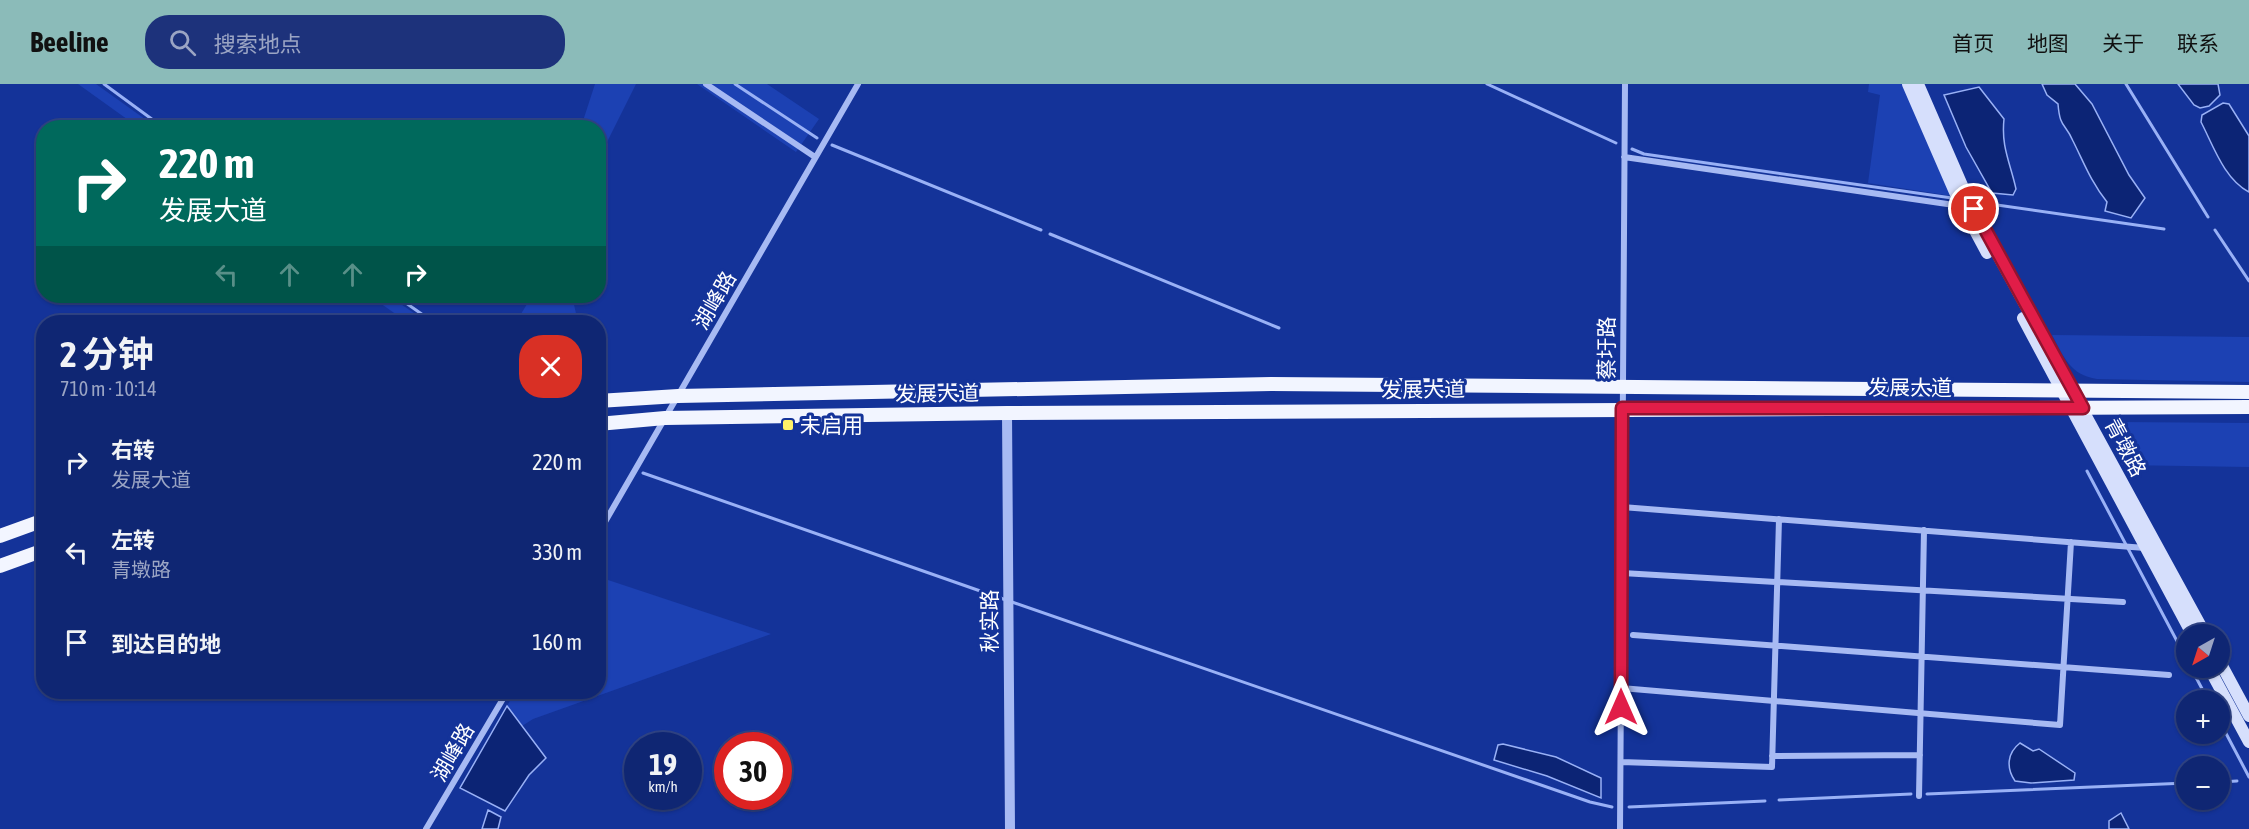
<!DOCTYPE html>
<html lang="zh">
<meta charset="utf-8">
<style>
:root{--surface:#0f2673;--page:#1d327b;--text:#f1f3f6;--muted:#9ba5c4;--line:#2f4385;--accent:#8bbbb9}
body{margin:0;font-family:"Asap Condensed","Noto Sans SC",sans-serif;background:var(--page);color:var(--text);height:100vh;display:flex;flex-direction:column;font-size:22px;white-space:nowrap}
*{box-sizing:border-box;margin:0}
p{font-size:20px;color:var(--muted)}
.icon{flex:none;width:33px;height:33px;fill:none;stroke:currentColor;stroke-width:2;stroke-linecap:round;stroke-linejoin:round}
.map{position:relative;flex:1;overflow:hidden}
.drawer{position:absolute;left:36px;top:231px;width:570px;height:384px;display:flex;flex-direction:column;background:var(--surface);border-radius:24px;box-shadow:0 2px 4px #0004,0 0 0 2px var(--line)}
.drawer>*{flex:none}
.hud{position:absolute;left:36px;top:36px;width:570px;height:183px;border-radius:24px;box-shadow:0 2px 4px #0004,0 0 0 2px var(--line);background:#00695c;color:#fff;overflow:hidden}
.needle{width:39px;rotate:219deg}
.tools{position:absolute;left:2176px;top:540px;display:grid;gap:12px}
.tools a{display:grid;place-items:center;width:54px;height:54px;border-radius:50%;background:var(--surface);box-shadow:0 2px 4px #0004,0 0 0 2px var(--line);font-size:30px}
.speed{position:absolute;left:624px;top:648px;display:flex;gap:12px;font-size:30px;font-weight:700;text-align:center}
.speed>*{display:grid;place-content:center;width:78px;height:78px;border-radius:50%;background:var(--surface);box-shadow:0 2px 4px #0004,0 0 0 2px var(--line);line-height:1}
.speed small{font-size:15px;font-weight:400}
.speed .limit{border:9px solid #d22;background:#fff;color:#111}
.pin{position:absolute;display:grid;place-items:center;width:51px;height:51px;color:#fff;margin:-26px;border:3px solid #fff;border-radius:50%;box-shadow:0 2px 6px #0007}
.me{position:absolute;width:66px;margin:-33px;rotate:0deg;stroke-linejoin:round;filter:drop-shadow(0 0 4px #0008)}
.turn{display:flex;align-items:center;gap:21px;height:126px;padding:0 24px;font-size:27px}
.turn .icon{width:78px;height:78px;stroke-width:2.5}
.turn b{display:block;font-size:42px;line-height:51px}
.lanes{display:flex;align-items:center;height:57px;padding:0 24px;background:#0003;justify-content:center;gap:30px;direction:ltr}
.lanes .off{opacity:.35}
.round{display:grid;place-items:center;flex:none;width:63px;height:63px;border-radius:24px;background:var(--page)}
.summary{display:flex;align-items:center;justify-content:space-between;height:102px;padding:0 24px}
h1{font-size:36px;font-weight:700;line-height:45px}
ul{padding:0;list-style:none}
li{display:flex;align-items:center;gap:18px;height:90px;padding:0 24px}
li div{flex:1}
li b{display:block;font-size:22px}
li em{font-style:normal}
header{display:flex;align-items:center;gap:36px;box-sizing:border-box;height:84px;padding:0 30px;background:var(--accent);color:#111}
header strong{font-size:28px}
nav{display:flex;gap:33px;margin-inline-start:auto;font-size:21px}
.search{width:420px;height:54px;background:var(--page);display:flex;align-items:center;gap:15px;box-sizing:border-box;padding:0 21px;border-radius:24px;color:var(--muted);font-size:22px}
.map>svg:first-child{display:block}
.green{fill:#1c41b3}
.water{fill:#0c2475;stroke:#99b1f6;stroke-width:1.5}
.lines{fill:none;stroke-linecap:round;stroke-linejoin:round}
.stream{stroke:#99b1f6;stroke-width:3}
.minor{stroke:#a7baf3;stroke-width:6}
.tertiary{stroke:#a7baf3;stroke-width:10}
.secondary{stroke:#d6dffc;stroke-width:12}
.primary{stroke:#f2f5ff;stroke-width:14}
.route-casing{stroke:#92132f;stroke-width:15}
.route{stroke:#e11d48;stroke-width:10}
.poi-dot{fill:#fff268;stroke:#143399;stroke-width:2}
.labels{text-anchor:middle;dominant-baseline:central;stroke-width:6;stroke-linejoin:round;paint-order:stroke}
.street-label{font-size:21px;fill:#fff;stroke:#143399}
.poi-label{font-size:21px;fill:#fff;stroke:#143399;text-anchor:start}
</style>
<header>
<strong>Beeline</strong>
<div class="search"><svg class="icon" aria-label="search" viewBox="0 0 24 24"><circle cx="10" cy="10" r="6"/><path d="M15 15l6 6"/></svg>搜索地点</div>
<nav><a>首页</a><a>地图</a><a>关于</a><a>联系</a></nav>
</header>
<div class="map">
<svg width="2249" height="745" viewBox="0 0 2249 745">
<rect width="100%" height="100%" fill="#143399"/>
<!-- green -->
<path class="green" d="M78,0h18l60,43h-18z
M595,0h41l-37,74 -1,-30 -17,-1z
M697,0h70l52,35 -23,33z
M1869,0h35l48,112 -84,-13 12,-88 -12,-3z
M370,212h19l38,26h-20z
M532,212h40l6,26h-62z
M2052,251l197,2v45l-152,-3c-27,-4 -33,-22 -45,-44z
M2118,338l131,1v44l-127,-2c-5,-14 -13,-29 -4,-43z
M599,493l172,57 -238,85 -11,7 -15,-20 8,-14h83z"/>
<!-- water -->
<path class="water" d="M2042,0h33l17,20 37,71 16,23 -14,20 -26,-7 2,-9c-16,-20 -23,-39 -34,-61 -8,-19 -13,-12 -15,-37l-11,-9z
M2178,0h40l2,11 -11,11 -9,2 -6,-3z
M1979,3l25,32c-3,28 6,43 12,70l-3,6 -21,-2 -26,-46 -22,-52z
M2223,19l6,1 20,32v56c-25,-13 -36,-47 -48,-70l1,-7z
M507,622l39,52 -17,17 -24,36 -45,-23z
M2020,659l13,8 6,-2 36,24 -1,7 -43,3 -16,-2c-9,-13 -8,-28 5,-38z
M1503,660l53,13 45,21v20l-54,-22 -53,-16 4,-15z
M488,726l13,7 -3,12h-16z
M2121,729l8,16h-20v-8z"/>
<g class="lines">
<!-- stream -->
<path class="stream" d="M104,0l60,44
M735,0l82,54
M1487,0l129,59
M2126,0l82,133
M832,61l209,85
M1632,65l12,5 308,44
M1976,118l188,27
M2215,146l34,51
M1050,150l229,94
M396,212l37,26
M2087,387l100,189
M643,389l363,127
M1012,518l578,200 22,5
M2191,584l17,32
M2220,638l29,55
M2220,698l17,-1
M1927,710l260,-11
M1779,716l132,-6
M1629,723l136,-6"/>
<!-- minor -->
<path class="minor" d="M706,0l109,73
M1624,73l337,49
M1622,423l523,41
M598,450l260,-450
M1622,489l501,29
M1633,551l536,40
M1621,604l439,37 11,-183
M1772,672l148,-1
M1621,678l151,5 7,-248
M1919,712l5,-266
M426,745l81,-137
M1620,745l5,-745"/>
<!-- tertiary -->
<path class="tertiary" d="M1007,329l3,416"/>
<!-- secondary -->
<path class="secondary" d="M1908,0l50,115 29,54
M1918,0l46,106 29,56 212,388
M2023,234l169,316
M2220,578l29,54
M2209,584l40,74"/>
<!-- primary -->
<path class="primary" d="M598,317l80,-5 593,-12 978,8
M598,340l67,-6 342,-5 1242,-6
M0,452l44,-16
M0,482l44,-16"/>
</g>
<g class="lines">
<!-- route casing -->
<g class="route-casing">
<path id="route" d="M1621,623l1,-299h461l-109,-199"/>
</g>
<!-- route -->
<use href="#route" class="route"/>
</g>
<!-- markers -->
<rect class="poi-dot" x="782" y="335" width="12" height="12" rx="3"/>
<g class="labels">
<!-- street labels -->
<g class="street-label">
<text transform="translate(714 216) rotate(-60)">湖峰路</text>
<text transform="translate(1606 264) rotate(-90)">蔡圩路</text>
<text x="1910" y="303">发展大道</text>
<text transform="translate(1423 305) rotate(-1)">发展大道</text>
<text transform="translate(937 309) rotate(-1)">发展大道</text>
<text transform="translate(2126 363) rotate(62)">青墩路</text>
<text transform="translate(989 537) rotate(-90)">秋实路</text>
<text transform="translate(452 668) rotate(-60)">湖峰路</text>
</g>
<!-- poi labels -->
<g class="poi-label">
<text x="800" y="341">未启用</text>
</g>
</g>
</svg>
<div class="tools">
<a><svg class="needle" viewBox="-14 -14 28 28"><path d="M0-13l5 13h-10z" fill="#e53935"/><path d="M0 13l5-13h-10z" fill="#9ba5c4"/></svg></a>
<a>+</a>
<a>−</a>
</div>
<div class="speed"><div>19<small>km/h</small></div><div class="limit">30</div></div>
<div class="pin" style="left:1974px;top:125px;background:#d93025"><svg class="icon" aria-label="arrive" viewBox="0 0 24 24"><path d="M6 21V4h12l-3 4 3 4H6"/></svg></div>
<svg class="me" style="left:1621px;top:623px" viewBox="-20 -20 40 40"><path d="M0-17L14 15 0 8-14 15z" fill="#e11d48" stroke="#fff" stroke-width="4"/></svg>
<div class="hud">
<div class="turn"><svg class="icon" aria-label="right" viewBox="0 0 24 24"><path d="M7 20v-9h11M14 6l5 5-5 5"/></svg><div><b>220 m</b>发展大道</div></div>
<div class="lanes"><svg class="icon off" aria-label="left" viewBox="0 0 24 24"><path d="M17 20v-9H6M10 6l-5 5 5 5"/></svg><svg class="icon off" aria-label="ahead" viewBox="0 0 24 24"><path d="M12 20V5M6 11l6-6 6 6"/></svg><svg class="icon off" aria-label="ahead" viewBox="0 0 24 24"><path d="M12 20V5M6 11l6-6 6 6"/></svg><svg class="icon" aria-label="right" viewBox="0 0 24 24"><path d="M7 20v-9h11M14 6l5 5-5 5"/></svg></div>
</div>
<section class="drawer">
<div class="summary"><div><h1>2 分钟</h1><p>710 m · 10:14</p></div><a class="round" style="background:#d93025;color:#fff"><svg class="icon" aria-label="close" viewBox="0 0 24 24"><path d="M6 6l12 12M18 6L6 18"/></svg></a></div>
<ul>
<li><svg class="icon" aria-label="right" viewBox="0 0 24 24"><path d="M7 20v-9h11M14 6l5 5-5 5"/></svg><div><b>右转</b><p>发展大道</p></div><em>220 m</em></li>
<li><svg class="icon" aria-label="left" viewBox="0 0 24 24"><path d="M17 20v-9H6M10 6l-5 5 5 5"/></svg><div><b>左转</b><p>青墩路</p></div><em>330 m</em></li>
<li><svg class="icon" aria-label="arrive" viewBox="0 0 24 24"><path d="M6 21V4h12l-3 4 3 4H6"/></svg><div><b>到达目的地</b></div><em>160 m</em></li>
</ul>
</section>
</div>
